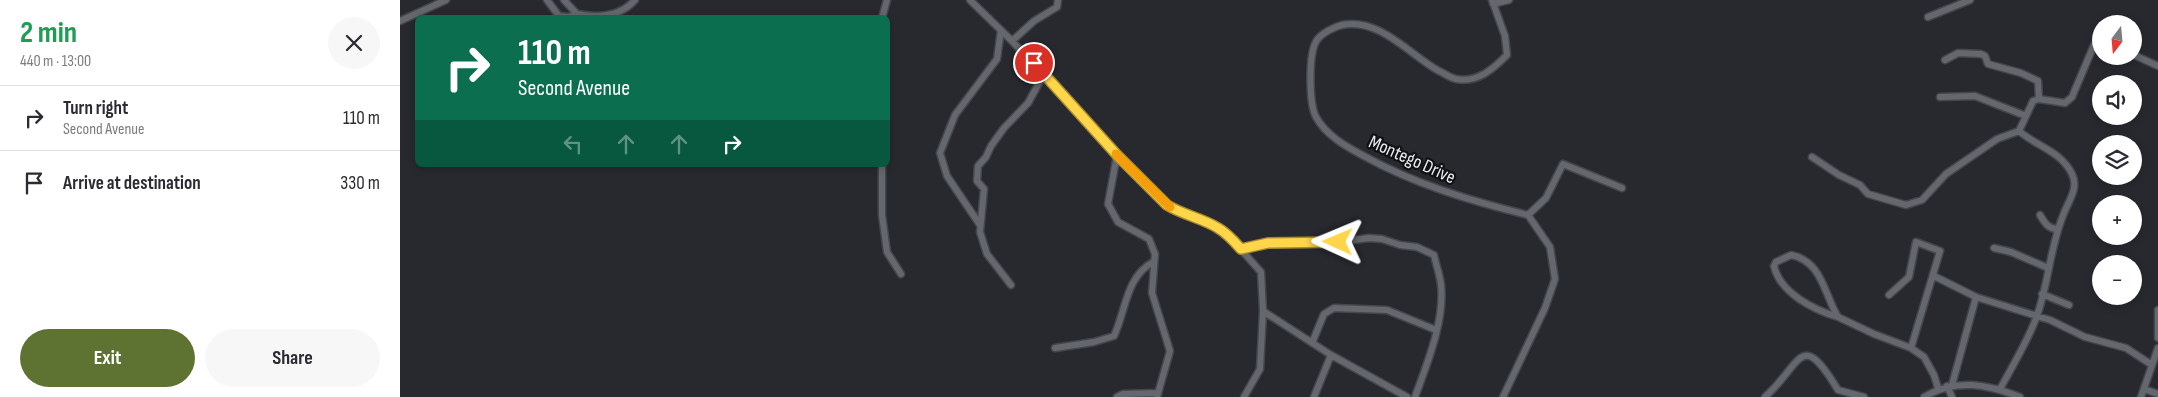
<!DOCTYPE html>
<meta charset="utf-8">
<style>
:root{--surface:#fff;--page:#f7f7f7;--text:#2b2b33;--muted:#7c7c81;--line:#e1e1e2;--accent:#5e7332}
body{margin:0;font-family:"Sofia Sans Condensed",sans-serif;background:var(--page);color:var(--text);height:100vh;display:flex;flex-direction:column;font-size:19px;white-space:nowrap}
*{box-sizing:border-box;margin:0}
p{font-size:16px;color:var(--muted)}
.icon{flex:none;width:28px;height:28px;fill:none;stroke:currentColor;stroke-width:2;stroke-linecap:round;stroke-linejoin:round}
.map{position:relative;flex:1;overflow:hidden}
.drawer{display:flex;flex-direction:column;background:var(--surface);width:400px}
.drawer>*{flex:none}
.banner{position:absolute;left:15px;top:15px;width:475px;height:152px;border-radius:8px;box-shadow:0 2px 8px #0003;background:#0b6e4f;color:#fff;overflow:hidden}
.needle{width:32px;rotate:196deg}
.controls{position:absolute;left:1692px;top:15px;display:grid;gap:10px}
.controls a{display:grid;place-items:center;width:50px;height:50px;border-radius:50%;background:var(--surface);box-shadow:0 2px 8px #0003;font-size:25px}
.pin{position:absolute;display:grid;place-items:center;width:42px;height:42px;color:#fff;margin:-21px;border:2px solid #fff;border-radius:50%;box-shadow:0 1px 5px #0007}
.me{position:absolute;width:55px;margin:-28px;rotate:271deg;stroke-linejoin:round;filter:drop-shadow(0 0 4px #0008)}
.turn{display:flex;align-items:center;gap:18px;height:105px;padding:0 20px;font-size:22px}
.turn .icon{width:65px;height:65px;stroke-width:2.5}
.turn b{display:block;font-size:35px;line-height:42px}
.lanes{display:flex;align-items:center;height:48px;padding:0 20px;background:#0003;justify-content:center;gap:25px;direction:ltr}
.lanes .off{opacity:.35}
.round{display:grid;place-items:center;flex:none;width:52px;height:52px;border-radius:26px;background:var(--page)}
.head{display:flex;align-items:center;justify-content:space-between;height:85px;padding:0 20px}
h1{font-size:30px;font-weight:700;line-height:38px;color:#1e9e55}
.cta{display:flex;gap:10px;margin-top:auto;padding:10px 20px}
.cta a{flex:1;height:58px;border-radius:30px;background:var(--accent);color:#fff;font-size:20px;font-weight:700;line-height:58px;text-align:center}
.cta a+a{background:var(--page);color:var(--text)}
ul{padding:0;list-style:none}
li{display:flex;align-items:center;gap:15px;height:65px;padding:0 20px;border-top:1px solid var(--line)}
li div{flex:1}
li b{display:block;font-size:19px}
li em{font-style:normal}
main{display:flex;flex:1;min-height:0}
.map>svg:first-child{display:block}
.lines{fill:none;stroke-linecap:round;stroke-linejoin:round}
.minor-casing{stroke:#45464b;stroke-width:9}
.minor{stroke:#64676d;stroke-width:6}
.route-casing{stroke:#a68a30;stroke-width:12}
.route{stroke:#ffd54a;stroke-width:9}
.slow{stroke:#f59e0b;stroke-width:9}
.labels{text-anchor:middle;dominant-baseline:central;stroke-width:4.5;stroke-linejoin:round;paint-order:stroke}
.street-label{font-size:19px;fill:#ebecf0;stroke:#111214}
</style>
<main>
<section class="drawer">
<div class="head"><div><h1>2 min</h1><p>440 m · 13:00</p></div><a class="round"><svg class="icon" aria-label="close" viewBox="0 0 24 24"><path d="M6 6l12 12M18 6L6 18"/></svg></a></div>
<ul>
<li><svg class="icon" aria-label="right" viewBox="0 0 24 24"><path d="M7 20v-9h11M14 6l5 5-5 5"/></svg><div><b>Turn right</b><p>Second Avenue</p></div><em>110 m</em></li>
<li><svg class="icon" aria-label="arrive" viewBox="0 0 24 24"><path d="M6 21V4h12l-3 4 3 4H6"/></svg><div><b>Arrive at destination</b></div><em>330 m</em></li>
</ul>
<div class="cta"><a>Exit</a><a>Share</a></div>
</section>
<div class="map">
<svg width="1758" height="397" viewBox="0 0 1758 397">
<rect width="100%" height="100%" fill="#27292f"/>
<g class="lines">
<!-- minor casing -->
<g class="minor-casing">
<path id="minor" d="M147,0l12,16 9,1 9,-3
M164,0l13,14c21,4 43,3 58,-14
M570,0l42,41 105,114 50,50 50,22 10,7 34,38 2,39 -3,58 -16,28
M1092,0l13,36 2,19c-14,14 -29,28 -51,24 -6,-1 -12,-6 -17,-8 -29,-16 -60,-54 -97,-46 -8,2 -20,8 -25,15 -9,13 -8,63 -1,77 10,18 29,29 46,38 52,29 109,46 166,60
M1093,4l16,-4
M1528,17l42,-17
M482,18l5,-18
M0,21l46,-21
M612,41l22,-20 23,-14 1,-7
M1734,55l24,11
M1545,60l13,-7 23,1 4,2 3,8 33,9 17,8 1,18
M1540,97l35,-1 51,20
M717,155l-9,49 10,18 31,17 6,15 -3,39 18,58 -13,46
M1412,157l27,18 21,10 8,9 38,11 16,-5 24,-26 51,-35 22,-8 14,-30 6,-2 26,4 7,-6 22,-52 7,-3
M482,165v50l5,37 14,22
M1640,215c5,8 8,14 18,14
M580,225l-33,-49 -7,-23 15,-38 42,-56 4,-29
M1594,248l17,4 37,16
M841,249l27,-6 70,-1 31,-4 13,1 18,6 17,2 17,8c2,10 6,20 7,30 4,35 -14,79 -26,112
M1534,276l42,21 74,23 35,17 41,11 26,17
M611,285l-24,-31 -7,-22 4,-43 -7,-8 1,-15 8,-9 5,-11 13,-18 24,-25 16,-29
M1642,294l27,11
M1489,295l20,-18 7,-35 24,9 -29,97
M1758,310v28
M863,311l68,44 76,42
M1438,317c-24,-7 -58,-24 -64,-51l2,-4 15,-7c31,6 33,39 47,62l36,17 37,14 13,9 10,18 4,13
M912,343l12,-29 10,-6 53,2 49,20
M655,348l39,-6 20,-6c12,-26 12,-59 39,-74
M1552,385l24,-88
M1547,386l5,11
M1600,389c12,-22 26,-45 35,-68 14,-35 14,-73 29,-108 5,-13 15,-25 8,-39 -11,-23 -36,-28 -53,-43
M1744,389l14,5
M717,397l6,-3 35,-1
M914,397l17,-42
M1103,397l42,-89 10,-29 -5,-32 -22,-32 18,-17 17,-34 59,24
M1365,397c37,-33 35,-70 73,-7l26,7
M1524,397c32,-19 63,-13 96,0
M1741,397l17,-49"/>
</g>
<!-- minor -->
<use href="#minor" class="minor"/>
</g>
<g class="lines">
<!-- route casing -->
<g class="route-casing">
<path id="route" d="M634,63l83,92 50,50c16,10 35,13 51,23 9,5 16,13 23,21l27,-6 70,-1"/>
</g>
<!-- route -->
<use href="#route" class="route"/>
<!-- slow -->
<path class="slow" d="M716,154l54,53"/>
</g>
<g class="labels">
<!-- street labels -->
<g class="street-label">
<text transform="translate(1012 160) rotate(24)">Montego Drive</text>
</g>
</g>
</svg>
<div class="controls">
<a><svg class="needle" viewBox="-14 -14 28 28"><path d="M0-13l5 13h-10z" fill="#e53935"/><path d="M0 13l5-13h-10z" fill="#7c7c81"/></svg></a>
<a><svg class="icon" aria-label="sound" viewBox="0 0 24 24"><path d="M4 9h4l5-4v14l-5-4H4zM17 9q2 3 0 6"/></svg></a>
<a><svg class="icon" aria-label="layers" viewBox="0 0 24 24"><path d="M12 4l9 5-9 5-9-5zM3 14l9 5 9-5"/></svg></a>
<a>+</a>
<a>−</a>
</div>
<div class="pin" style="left:634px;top:63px;background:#d93025"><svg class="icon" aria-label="arrive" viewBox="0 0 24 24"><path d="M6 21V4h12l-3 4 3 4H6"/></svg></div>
<svg class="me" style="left:938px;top:242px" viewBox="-20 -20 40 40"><path d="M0-17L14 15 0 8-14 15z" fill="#ffd54a" stroke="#fff" stroke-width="4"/></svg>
<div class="banner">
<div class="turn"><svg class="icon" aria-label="right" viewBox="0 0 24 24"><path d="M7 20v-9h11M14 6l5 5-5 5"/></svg><div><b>110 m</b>Second Avenue</div></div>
<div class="lanes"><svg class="icon off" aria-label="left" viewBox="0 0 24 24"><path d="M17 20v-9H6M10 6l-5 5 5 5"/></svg><svg class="icon off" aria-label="ahead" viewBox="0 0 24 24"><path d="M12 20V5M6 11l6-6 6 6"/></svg><svg class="icon off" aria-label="ahead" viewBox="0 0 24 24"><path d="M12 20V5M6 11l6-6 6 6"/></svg><svg class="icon" aria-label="right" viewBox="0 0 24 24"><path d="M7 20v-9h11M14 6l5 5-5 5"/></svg></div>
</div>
</div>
</main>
